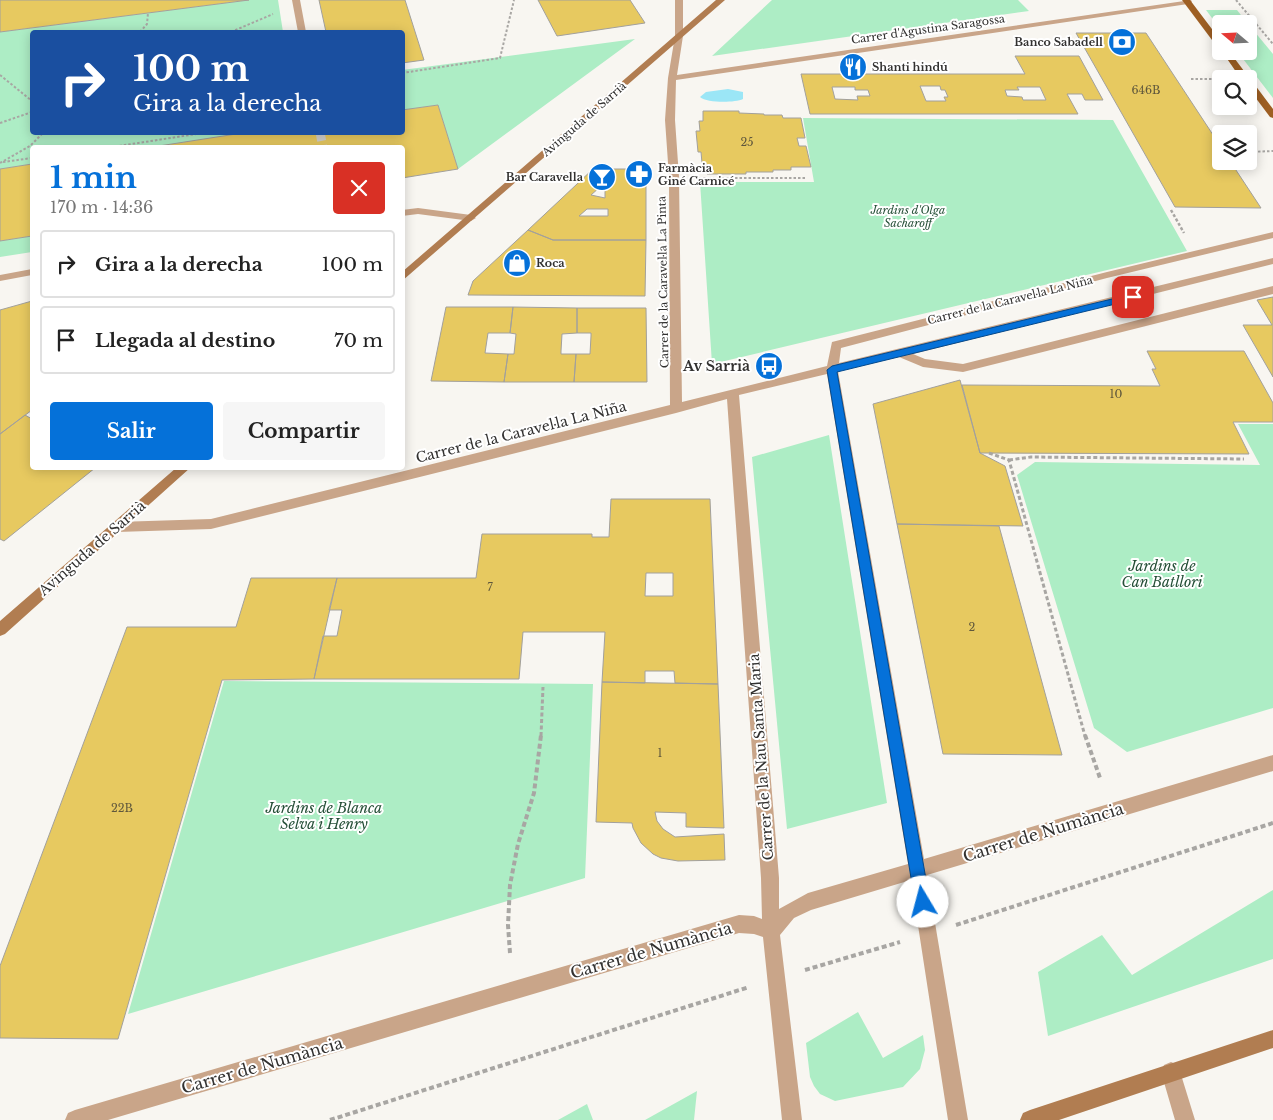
<!DOCTYPE html>
<html lang="es">
<meta charset="utf-8">
<style>
:root{--surface:#fff;--page:#f6f6f6;--text:#222;--muted:#767676;--line:#e0e0e0;--accent:#0571d9}
body{margin:0;font-family:"Libre Baskerville",serif;background:var(--page);color:var(--text);height:100vh;display:flex;flex-direction:column;font-size:19px;white-space:nowrap}
*{box-sizing:border-box;margin:0}
p{font-size:16px;color:var(--muted)}
.icon{flex:none;width:28px;height:28px;fill:none;stroke:currentColor;stroke-width:2;stroke-linecap:round;stroke-linejoin:round}
.map{position:relative;flex:1;overflow:hidden}
.side{position:absolute;left:30px;top:145px;width:375px;height:325px;display:flex;flex-direction:column;background:var(--surface);border-radius:5px;box-shadow:0 2px 12px #0003}
.side>*{flex:none}
.guide{position:absolute;left:30px;top:30px;width:375px;height:105px;border-radius:5px;box-shadow:0 2px 12px #0003;background:#1a4fa0;color:#fff;overflow:hidden}
.needle{width:32px;rotate:289deg}
.tools{position:absolute;left:1212px;top:15px;display:grid;gap:10px}
.tools a{display:grid;place-items:center;width:45px;height:45px;border-radius:5px;background:var(--surface);box-shadow:0 2px 12px #0003;font-size:25px}
.pin{position:absolute;display:grid;place-items:center;width:42px;height:42px;color:#fff;margin:-21px;border-radius:10px;box-shadow:0 2px 8px #0006}
.me{position:absolute;width:55px;margin:-28px;rotate:352deg;stroke-linejoin:round;filter:drop-shadow(0 0 4px #0008)}
.turn{display:flex;align-items:center;gap:18px;height:105px;padding:0 20px;font-size:22px}
.turn .icon{width:65px;height:65px;stroke-width:2.5}
.turn b{display:block;font-size:35px;line-height:42px}
.round{display:grid;place-items:center;flex:none;width:52px;height:52px;border-radius:5px;background:var(--page)}
.summary{display:flex;align-items:center;justify-content:space-between;height:85px;padding:0 20px}
h1{font-size:30px;font-weight:800;line-height:38px;color:var(--accent)}
.cta{display:flex;gap:10px;margin-top:auto;padding:10px 20px}
.cta a{flex:1;height:58px;border-radius:5px;background:var(--accent);color:#fff;font-size:20px;font-weight:800;line-height:58px;text-align:center}
.cta a+a{background:var(--page);color:var(--text)}
ul{padding:0;list-style:none}
li{display:flex;align-items:center;gap:15px;height:68px;margin:0 10px 8px;padding:0 10px;border:2px solid var(--line);border-radius:5px}
li div{flex:1}
li b{display:block;font-size:19px}
li em{font-style:normal}
.map>svg:first-child{display:block}
.green{fill:#adedc5}
.water{fill:#9be6f6}
.building{fill:#e7c960;stroke:#a2a09c;fill-rule:evenodd}
.lines{fill:none;stroke-linecap:round;stroke-linejoin:round}
.minor-tunnel{stroke:#d0cfca;stroke-width:9;stroke-dasharray:9 4.5;stroke-linecap:butt}
.path-far3{stroke:#a8a6a3;stroke-width:2;stroke-dasharray:2.5 2;stroke-linecap:butt}
.path-far2{stroke:#a8a6a3;stroke-width:2.5;stroke-dasharray:3 2;stroke-linecap:butt}
.path-far1{stroke:#a8a6a3;stroke-width:3;stroke-dasharray:4 2.5;stroke-linecap:butt}
.path{stroke:#a8a6a3;stroke-width:4;stroke-dasharray:5 3;stroke-linecap:butt}
.minor{fill:#c9a589;fill-rule:evenodd}
.secondary{fill:#b17d51;fill-rule:evenodd}
.primary{fill:#9e5f23;fill-rule:evenodd}
.route{fill:#0571d9;stroke:#03498d}
.labels{text-anchor:middle;dominant-baseline:central;stroke-width:4;stroke-linejoin:round;paint-order:stroke}
.far-street-label{font-size:11px;fill:#323130;stroke:#fff}
.far-poi-label{font-size:11px;font-weight:bold;fill:#323130;stroke:#fff;text-anchor:start}
.number-label{font-size:11px;fill:#5f573c}
.far-park-label{font-size:11px;font-style:italic;fill:#254f37;stroke:#fff}
.poi-label{font-size:14px;font-weight:bold;fill:#323130;stroke:#fff;text-anchor:end}
.street-label{font-size:14px;fill:#323130;stroke:#fff}
.park-label{font-size:14px;font-style:italic;fill:#254f37;stroke:#fff}
.near-street-label{font-size:16px;fill:#323130;stroke:#fff}
</style>
<div class="map">
<svg width="1273" height="1120" viewBox="0 0 1273 1120">
<rect width="100%" height="100%" fill="#f8f6f1"/>
<!-- green -->
<path class="green" d="M249,0h29l5,32h-251v100l217,1 -103,15h-114v16l-32,5v-137z
M772,0h246l11,11 -317,45z
M1206,10h31l11,14h-27v6z
M1249,25l24,29v44l-36,-47h12z
M635,39l-177,130 -20,-64 -35,5 -1,-40z
M803,118l310,2 74,131 -475,113 -12,-182h114z
M32,236v16l-32,5v-16z
M1238,424h35v284l-146,44 -33,-24 -77,-253 18,-13 225,3z
M829,435l58,368 -100,26 -35,-372z
M224,681l369,3 -8,194 -457,136z
M1273,890v69l-225,77 -10,-64 64,-37 30,40z
M858,1012l25,46 40,-23 2,15 -5,19 -17,18 -68,14 -15,-7 -6,-8 -4,-9 -4,-34z
M697,1091l-3,29h-49z
M587,1104l6,16h-35z"/>
<!-- water -->
<path class="water" d="M728,89l15,3v7c-9,4 -36,4 -43,-2l6,-5z"/>
<!-- building -->
<path class="building" d="M0,0h249l-249,32z
M319,0h86l19,60 -22,3v-31h-76z
M538,0h92l15,23 -88,13z
M1076,33h70l75,114v14h9l31,47 -86,-1z
M1015,56h64l24,44h-18l-3,-6h-15l11,20h-268l-9,-40h224zM920,86h20l1,4h4l3,7h-4l2,4h-20zM832,87h23v3h13l2,6h-13l1,4 -23,-1zM1017,87h23l6,13h-23l-1,-3 -15,-1 -2,-6h14z
M438,105l20,64 -56,9v-30h-256l103,-16h153v-22z
M703,111h36v2l25,1v1h18l1,3h18l4,20h-8l2,8h7l5,21h-20v3h-18v2h-27v2h-39l-1,-11h-4l-1,-11h-3l-2,-21h4l-1,-10h4z
M32,164v72l-32,5v-72z
M593,169h53v71h-93l-25,-10zM600,187l5,2v9l-14,-3zM587,209h21v7h-29z
M528,230l25,10h93l-1,56 -177,-1 5,-14z
M1273,297v80l-30,-52h29l-15,-25z
M32,301v109l-32,24v-124z
M446,307h67l-3,26h-22l-3,20 23,1 -4,28 -73,-1z
M513,307l64,1v25l-15,1 -1,17v3h15l-2,28h-70l4,-28h6l2,-20 -6,-1z
M577,308h69l1,74h-73l2,-28h14l1,-18v-3h-14z
M1147,351h97l29,52v19h-40l16,32 -269,-1 -18,-68 198,1 -8,-17h4z
M960,380l20,73 25,13 18,60 -126,-2 -24,-120z
M25,415l7,4v49h63l-91,73 -4,-2v-105z
M611,499h99l8,185 -43,-1 -1,-12h-29v12l-43,-1 3,-50h-82l-4,47h-205l9,-43h14l5,-26h-13l8,-32h139l6,-44h110v3h17zM646,573h27v23h-28z
M897,524l102,2 63,229 -119,-1z
M251,578h86l-23,101 -92,1 -104,359 -118,-1v-72l127,-339h109z
M602,682l116,2 6,144 -38,-1v-14l-31,-1 2,9 6,8 12,8 49,-3 1,26 -47,1 -17,-3 -8,-4 -12,-11 -8,-15 -1,-5 -36,-1z"/>
<g class="lines">
<!-- minor-tunnel -->
<path class="minor-tunnel" d="M320,132l3,16"/>
<!-- path-far3 -->
<path class="path-far3" d="M1236,0l37,44
M140,32l7,-8 1,-11
M231,32l42,-18
M402,73l98,-15 14,-58
M0,75l32,26
M1191,79h24
M0,123l32,-11
M106,148l103,-16
M1249,152l24,-1
M3,162l29,-4
M0,163l30,-17 14,-14
M699,178h107"/>
<!-- path-far2 -->
<path class="path-far2" d="M1171,210l13,23"/>
<!-- path-far1 -->
<path class="path-far1" d="M989,453l20,7 76,276
M1009,460l22,-3 213,2
M541,736l2,-49"/>
<!-- path -->
<path class="path" d="M1085,735l15,43
M956,925l317,-102
M510,953l-2,-28 2,-40 8,-41 16,-51 7,-58
M805,970l95,-28
M330,1120l419,-133"/>
<!-- minor -->
<path class="minor" d="M292,0h8l6,32h-8z
M675,0h8v36l-6,39 514,-75 1,2 -4,2 -512,76 -1,40 4,57 3,225 145,-36 5,-24 275,-70 166,-40v6l-166,40 -266,70 -2,15 434,-105v6l-360,90 12,5 38,5 310,-78v8l-310,78 -40,-5 -24,-10 -61,14 86,488 349,-104v16l-346,104 41,245h-20l-37,-240 -100,30 -17,8 -14,17 22,185h-20l-19,-183 -9,-3 -15,-1 -631,187h-43l3,-7 7,-3 664,-195 15,1 8,3 -1,-41 -34,-479 -51,14 -465,116 -94,3 -5,-1 -2,-4 2,-4 5,-1 94,-3 459,-114 -1,-228 -4,-57 3,-42 7,-42zM827,374l81,490 -100,29 -29,16v-31l-40,-483z
M418,208l53,7 5,3 -5,3 -53,-7 -16,2v-6z
M32,269v6l-32,6v-6z
M1171,1062l7,3 17,55h-20l-14,-48 3,-7z"/>
<!-- secondary -->
<path class="secondary" d="M716,0h9l-323,281v-9z
M176,468h14l-185,166 -5,2v-15z
M1273,1030v18l-214,72h-39l3,-7 7,-3z"/>
<!-- primary -->
<path class="primary" d="M1182,0h8l31,41v7h-3z
M1221,50l8,1 21,28 -1,1 3,1 21,28v9l-3,-1 -21,-28v-10h-8z"/>
</g>
<!-- route -->
<path class="route" d="M1133,294l3,1v4l-299,73 93,530 -2,5 -5,2 -5,-2 -3,-5 -88,-532 5,-4z"/>
<!-- icons -->
<defs>
<g id="bank-disc" transform="scale(1.4375)"><circle r="9.5" fill="#0571d9" stroke="#fff"/><path d="M-6-4H6V4H-6ZM0-2.3a2.3 2.3 0 1 0 0 4.6a2.3 2.3 0 1 0 0-4.6Z" fill="#fff"/></g>
<g id="restaurant-disc" transform="scale(1.4375)"><circle r="9.5" fill="#0571d9" stroke="#fff"/><path d="M-5-6h1v4h1v-4h1v4h1v-4h1v5L-1.5 .5V6h-2V.5L-5-1ZM5-6V6H3V1.5H1.5Q1.5-4 5-6Z" fill="#fff"/></g>
<g id="pharmacy-disc" transform="scale(1.4375)"><circle r="9.5" fill="#0571d9" stroke="#fff"/><path d="M-2-6h4v4h4v4h-4v4h-4v-4h-4v-4h4Z" fill="#fff"/></g>
<g id="bar-disc" transform="scale(1.4375)"><circle r="9.5" fill="#0571d9" stroke="#fff"/><path d="M-6-5H6L.8 .8V4.5H3.5V6h-7V4.5H-.8V.8Z" fill="#fff"/></g>
<g id="shop-disc" transform="scale(1.4375)"><circle r="9.5" fill="#0571d9" stroke="#fff"/><path d="M-5-2.5h2.3a2.7 3.5 0 0 1 5.4 0H5L5.5 6h-11ZM-1.5-2.5h3a1.5 2.3 0 0 0-3 0Z" fill="#fff"/></g>
<g id="bus-disc" transform="scale(1.4375)"><circle r="9.5" fill="#0571d9" stroke="#fff"/><path d="M-5-6H5V4H4V6H2V4H-2V6H-4V4H-5ZM-3.5-4V0h7V-4ZM-3.5 1.2v1.5H-2V1.2ZM2 1.2v1.5H3.5V1.2Z" fill="#fff"/></g>
</defs>
<g fill-rule="evenodd">
<use href="#bank-disc" x="1122" y="42"/>
<use href="#restaurant-disc" x="853" y="67"/>
<use href="#pharmacy-disc" x="639" y="174"/>
<use href="#bar-disc" x="602" y="177"/>
<use href="#shop-disc" x="517" y="263"/>
<use href="#bus-disc" x="769" y="366"/>
</g>
<g class="labels">
<!-- far-street labels -->
<g class="far-street-label">
<text transform="translate(928 29) rotate(-8)">Carrer d'Agustina Saragossa</text>
<text transform="translate(584 119) rotate(-41)">Avinguda de Sarrià</text>
<text transform="translate(663 282) rotate(-91)">Carrer de la Caravel·la La Pinta</text>
<text transform="translate(1010 300) rotate(-14)">Carrer de la Caravel·la La Niña</text>
</g>
<!-- far-poi labels -->
<g class="far-poi-label">
<text x="1103" y="42" text-anchor="end">Banco Sabadell</text>
<text x="872" y="67">Shanti hindú</text>
<text x="658" y="168">Farmàcia<tspan x="658" dy="13">Giné Carnicé</tspan></text>
<text x="583" y="177" text-anchor="end">Bar Caravella</text>
<text x="536" y="263">Roca</text>
</g>
<!-- number labels -->
<g class="number-label">
<text x="1146" y="90">646B</text>
<text x="747" y="142">25</text>
<text x="1116" y="394">10</text>
<text x="490" y="587">7</text>
<text x="972" y="627">2</text>
<text x="660" y="753">1</text>
<text x="122" y="808">22B</text>
</g>
<!-- far-park labels -->
<g class="far-park-label">
<text x="908" y="210">Jardins d'Olga<tspan x="908" dy="13">Sacharoff</tspan></text>
</g>
<!-- poi labels -->
<g class="poi-label">
<text x="750" y="366">Av Sarrià</text>
</g>
<!-- street labels -->
<g class="street-label">
<text transform="translate(521 432) rotate(-14)">Carrer de la Caravel·la La Niña</text>
<text transform="translate(92 548) rotate(-41)">Avinguda de Sarrià</text>
<text transform="translate(761 757) rotate(-94)">Carrer de la Nau Santa Maria</text>
</g>
<!-- park labels -->
<g class="park-label">
<text x="1162" y="566">Jardins de<tspan x="1162" dy="16">Can Batllori</tspan></text>
<text x="324" y="808">Jardins de Blanca<tspan x="324" dy="16">Selva i Henry</tspan></text>
</g>
<!-- near-street labels -->
<g class="near-street-label">
<text transform="translate(1043 832) rotate(-17)">Carrer de Numància</text>
<text transform="translate(651 950) rotate(-16)">Carrer de Numància</text>
<text transform="translate(262 1065) rotate(-16)">Carrer de Numància</text>
</g>
</g>
</svg>
<div class="tools">
<a><svg class="needle" viewBox="-14 -14 28 28"><path d="M0-13l5 13h-10z" fill="#e53935"/><path d="M0 13l5-13h-10z" fill="#767676"/></svg></a>
<a><svg class="icon" aria-label="search" viewBox="0 0 24 24"><circle cx="10" cy="10" r="6"/><path d="M15 15l6 6"/></svg></a>
<a><svg class="icon" aria-label="layers" viewBox="0 0 24 24"><path d="M12 4l9 5-9 5-9-5zM3 14l9 5 9-5"/></svg></a>
</div>
<div class="pin" style="left:1133px;top:297px;background:#d93025"><svg class="icon" aria-label="arrive" viewBox="0 0 24 24"><path d="M6 21V4h12l-3 4 3 4H6"/></svg></div>
<svg class="me" style="left:923px;top:902px" viewBox="-20 -20 40 40"><circle r="19" fill="#fff"/><path d="M0-13L10 11 0 6-10 11z" fill="#0571d9"/></svg>
<div class="guide">
<div class="turn"><svg class="icon" aria-label="right" viewBox="0 0 24 24"><path d="M7 20v-9h11M14 6l5 5-5 5"/></svg><div><b>100 m</b>Gira a la derecha</div></div>
</div>
<section class="side">
<div class="summary"><div><h1>1 min</h1><p>170 m · 14:36</p></div><a class="round" style="background:#d93025;color:#fff"><svg class="icon" aria-label="close" viewBox="0 0 24 24"><path d="M6 6l12 12M18 6L6 18"/></svg></a></div>
<ul>
<li><svg class="icon" aria-label="right" viewBox="0 0 24 24"><path d="M7 20v-9h11M14 6l5 5-5 5"/></svg><div><b>Gira a la derecha</b></div><em>100 m</em></li>
<li><svg class="icon" aria-label="arrive" viewBox="0 0 24 24"><path d="M6 21V4h12l-3 4 3 4H6"/></svg><div><b>Llegada al destino</b></div><em>70 m</em></li>
</ul>
<div class="cta"><a>Salir</a><a>Compartir</a></div>
</section>
</div>
